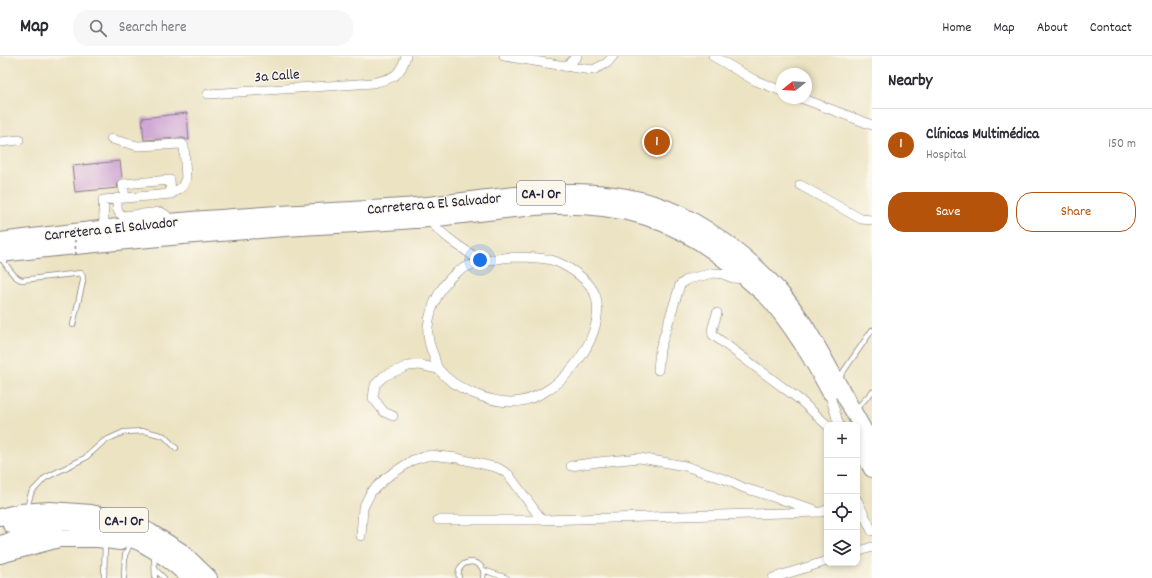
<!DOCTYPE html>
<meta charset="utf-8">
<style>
body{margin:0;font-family:Dekko,sans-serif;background:#f7f7f7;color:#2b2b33}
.controls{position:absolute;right:12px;bottom:12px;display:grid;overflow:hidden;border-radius:8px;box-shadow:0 2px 6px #0003}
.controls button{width:36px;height:36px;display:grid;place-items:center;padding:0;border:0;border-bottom:1px solid #e1e1e2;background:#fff;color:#2b2b33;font:20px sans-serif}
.compass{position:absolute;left:776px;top:12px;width:36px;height:36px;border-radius:50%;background:#fff;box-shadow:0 2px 6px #0003;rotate:252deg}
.you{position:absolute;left:480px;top:204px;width:14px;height:14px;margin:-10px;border:3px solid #fff;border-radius:50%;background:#1a73e8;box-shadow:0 0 0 6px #1a73e833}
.badge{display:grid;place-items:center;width:26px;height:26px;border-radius:50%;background:#b45309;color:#fff;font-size:13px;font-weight:700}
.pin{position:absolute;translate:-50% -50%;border:2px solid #fff;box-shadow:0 1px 4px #0006}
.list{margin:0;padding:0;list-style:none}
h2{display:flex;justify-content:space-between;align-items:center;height:52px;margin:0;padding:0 16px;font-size:17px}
h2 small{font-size:13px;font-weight:400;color:#7c7c81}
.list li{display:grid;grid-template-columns:26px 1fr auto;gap:12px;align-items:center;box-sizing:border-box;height:72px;padding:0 16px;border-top:1px solid #e1e1e2}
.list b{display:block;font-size:15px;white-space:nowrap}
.list p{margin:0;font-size:13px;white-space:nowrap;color:#7c7c81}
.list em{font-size:13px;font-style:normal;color:#7c7c81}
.actions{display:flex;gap:8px;padding:12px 16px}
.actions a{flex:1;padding:9px 0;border:1px solid #b45309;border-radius:16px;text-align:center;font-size:14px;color:#b45309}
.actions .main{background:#b45309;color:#fff}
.icon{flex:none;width:22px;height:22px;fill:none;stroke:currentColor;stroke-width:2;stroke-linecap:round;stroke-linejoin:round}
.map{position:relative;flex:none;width:872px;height:522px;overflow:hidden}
header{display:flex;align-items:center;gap:24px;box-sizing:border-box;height:56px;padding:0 20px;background:#fff;border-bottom:1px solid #e1e1e2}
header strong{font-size:19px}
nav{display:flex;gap:22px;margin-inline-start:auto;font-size:14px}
.search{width:280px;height:36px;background:#f7f7f7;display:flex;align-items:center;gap:10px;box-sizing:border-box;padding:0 14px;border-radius:16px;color:#7c7c81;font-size:15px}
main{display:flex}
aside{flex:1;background:#fff}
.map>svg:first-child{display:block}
.building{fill:#cda3d4}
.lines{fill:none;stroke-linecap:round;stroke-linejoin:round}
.lane-casing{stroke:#87827f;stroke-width:6}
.street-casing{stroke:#87827f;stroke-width:10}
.highway-casing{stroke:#87827f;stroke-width:18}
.lane{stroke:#fff;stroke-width:4.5}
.street{stroke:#fff;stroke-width:9}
.highway{stroke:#fff;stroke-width:16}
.path-bridge{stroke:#87827f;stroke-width:1.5;stroke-dasharray:3 3;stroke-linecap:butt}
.labels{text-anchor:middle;stroke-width:3;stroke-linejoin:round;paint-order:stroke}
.shield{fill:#fbf7ec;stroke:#636270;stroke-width:1}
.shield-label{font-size:14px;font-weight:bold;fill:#22223b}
.street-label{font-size:15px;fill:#22223b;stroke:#fbf7ec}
</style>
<header>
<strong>Map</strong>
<div class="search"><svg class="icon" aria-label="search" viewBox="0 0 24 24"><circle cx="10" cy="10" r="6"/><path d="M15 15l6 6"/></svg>Search here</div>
<nav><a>Home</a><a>Map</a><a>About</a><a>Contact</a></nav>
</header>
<main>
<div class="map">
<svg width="872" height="522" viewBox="0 0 872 522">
<rect width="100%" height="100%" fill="#fbf7ec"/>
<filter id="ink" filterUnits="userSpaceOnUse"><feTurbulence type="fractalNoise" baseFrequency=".025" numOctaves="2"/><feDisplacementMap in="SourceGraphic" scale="8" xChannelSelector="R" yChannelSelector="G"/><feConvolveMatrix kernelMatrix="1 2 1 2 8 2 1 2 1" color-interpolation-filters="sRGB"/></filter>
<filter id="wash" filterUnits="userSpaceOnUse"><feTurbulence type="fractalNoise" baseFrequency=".012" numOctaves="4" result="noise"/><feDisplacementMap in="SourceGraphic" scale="16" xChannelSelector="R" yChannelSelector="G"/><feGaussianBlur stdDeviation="0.9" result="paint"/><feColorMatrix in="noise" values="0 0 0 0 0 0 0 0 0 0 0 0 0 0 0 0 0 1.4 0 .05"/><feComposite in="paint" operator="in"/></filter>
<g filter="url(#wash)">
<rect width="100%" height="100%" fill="#ece3c3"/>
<g id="blocks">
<path class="building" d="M 187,57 L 189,84 L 182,82 L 144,84 L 142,62 Z
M 120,105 L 122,122 L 117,126 L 118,132 L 75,136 L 72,110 Z"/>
</g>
</g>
<g filter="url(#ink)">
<use href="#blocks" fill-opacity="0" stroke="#87827f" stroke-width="1"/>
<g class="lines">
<defs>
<path id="lane" d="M 1,202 C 7,209 13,222 22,224 L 81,217 L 83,221 L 83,225 L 73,269
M 839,322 L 872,274
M 855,354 L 872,336
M 27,452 L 31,437 L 45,422 L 85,402 L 104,385 L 124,376 L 145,375 L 164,380 L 176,392
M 154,498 L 155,522
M 155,513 L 164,522
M 483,514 L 507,522
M 104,522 L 105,486
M 124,522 L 125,499 L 130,488
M 459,522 C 454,501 488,501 483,522"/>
<path id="street" d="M 504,0 L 577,12 L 593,14 L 607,7 L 613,0
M 713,0 L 754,24 L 782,35
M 566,11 L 577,0
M 208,38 L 373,27 C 393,22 400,21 406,0
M 801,42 L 872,69
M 111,83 L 138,90 L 182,88 L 184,90 L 186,122 L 182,131 L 171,138 L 125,142
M 0,86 L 19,84
M 800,129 L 861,163 L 872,164
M 117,142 C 117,151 116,157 124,160 L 161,156 L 166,159 L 167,166
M 428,163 C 444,181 463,193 483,206
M 101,174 L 104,164 L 103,144 L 125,142 L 123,128 L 170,124 L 171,138
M 512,201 C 524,201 546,201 557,206 C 571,212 592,226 596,241 C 607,284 555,346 512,346 C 488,346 455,333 439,314 C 436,310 435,305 434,300 C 430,291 427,280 428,271 C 430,251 441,228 457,216 C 471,206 495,203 512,201 Z
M 717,257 L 712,274 L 713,279 L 800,344 L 827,369
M 658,314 L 660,293 L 680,229 L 688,223 L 714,217 L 723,218 L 733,222 L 745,223
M 828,333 L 839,369
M 393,360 L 384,356 L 373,342 L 375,329 L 384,320 L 408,310 L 420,309 L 438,313
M 571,410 L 598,406 L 640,402 L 685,410 L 727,424 L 744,432 L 813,453
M 857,444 L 872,475
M 438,464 L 542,464 L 821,456 L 827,454
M 361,480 L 363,452 L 371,436 L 387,421 L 413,404 L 430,399 L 457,402 L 498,412 L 508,418 L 542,464
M 857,496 L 872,491
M 773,522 L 827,505"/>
<path id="highway" d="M 0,185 C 56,178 112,171 168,166 C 246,159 324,156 402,151 C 497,145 603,114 691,164 C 726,184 760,211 786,243 C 804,265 817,290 831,315 C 844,339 858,364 872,389
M 0,198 C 82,189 164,181 246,175 C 307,170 368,168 428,163 C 501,156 575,138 646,161 C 686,174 720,197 750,226 C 757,232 764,238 770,244 C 794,272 813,304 830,336
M 857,385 L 872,413
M 0,461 L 20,456 L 50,454 L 91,457 L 128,465 L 150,476 L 182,496 L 209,522
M 11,469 C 24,465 38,466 51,466 C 105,466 151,485 190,522
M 0,488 L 51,475
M 0,499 L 59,483 L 98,483 L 120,486"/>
</defs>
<use href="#lane" class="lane-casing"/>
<use href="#street" class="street-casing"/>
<use href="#highway" class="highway-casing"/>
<use href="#lane" class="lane"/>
<use href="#street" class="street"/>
<use href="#highway" class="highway"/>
<path class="path-bridge" d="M 74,172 L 76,198"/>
</g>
</g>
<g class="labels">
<g class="shield">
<rect x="517" y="125" width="48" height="24" rx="3"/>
<rect x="100" y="452" width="48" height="24" rx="3"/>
</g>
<g class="shield-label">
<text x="541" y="142">CA-1 Or</text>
<text x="124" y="469">CA-1 Or</text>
</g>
<g class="street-label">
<text transform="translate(277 19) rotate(-4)" y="5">3a Calle</text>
<text transform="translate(434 147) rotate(-5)" y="5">Carretera a El Salvador</text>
<text transform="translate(111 172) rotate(-6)" y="5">Carretera a El Salvador</text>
</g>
</g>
</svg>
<div class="controls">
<button>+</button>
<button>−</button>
<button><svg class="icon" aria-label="locate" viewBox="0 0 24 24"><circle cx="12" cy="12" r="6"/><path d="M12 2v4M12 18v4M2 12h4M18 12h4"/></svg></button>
<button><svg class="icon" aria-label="layers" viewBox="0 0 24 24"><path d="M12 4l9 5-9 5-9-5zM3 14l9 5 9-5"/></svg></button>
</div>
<svg class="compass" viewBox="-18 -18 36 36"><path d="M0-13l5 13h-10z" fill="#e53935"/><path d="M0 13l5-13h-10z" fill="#7c7c81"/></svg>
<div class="you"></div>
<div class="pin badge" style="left:657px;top:86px">1</div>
</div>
<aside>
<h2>Nearby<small></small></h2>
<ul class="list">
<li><span class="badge">1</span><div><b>Clínicas Multimédica</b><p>Hospital</p></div><em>150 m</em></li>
</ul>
<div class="actions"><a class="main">Save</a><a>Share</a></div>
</aside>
</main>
